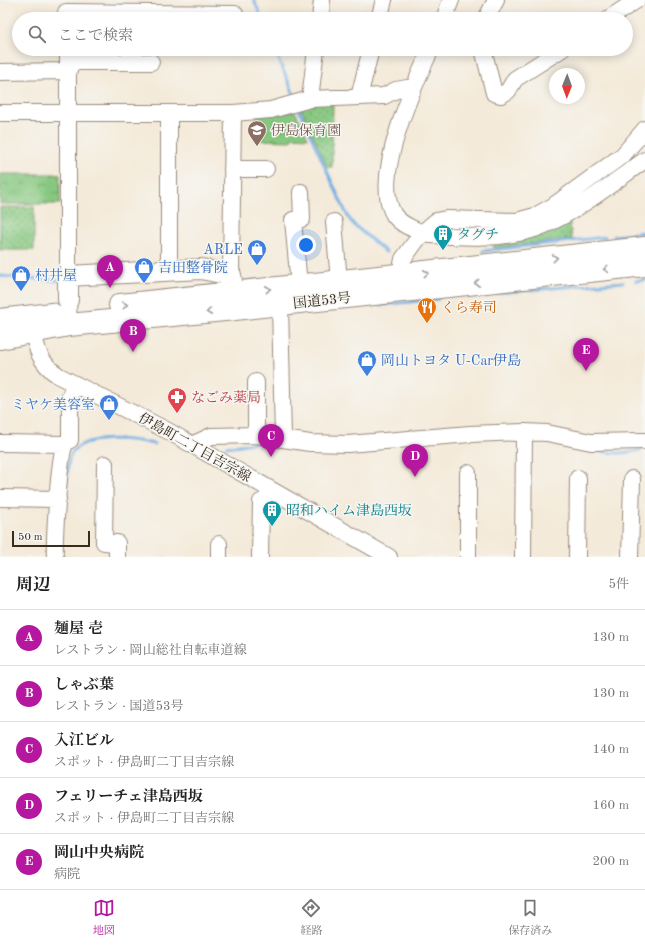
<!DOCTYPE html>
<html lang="ja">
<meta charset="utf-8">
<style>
body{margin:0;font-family:"Old Standard TT","Noto Serif JP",serif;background:#f6f6f6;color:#222}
.compass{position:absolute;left:549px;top:68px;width:36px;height:36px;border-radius:50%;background:#fff;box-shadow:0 2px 10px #0003;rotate:181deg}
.scale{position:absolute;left:12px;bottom:10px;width:78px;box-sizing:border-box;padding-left:4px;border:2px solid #3b2a1e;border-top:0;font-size:11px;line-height:14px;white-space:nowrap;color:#3b2a1e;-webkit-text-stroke:3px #f6f6f2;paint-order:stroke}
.you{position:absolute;left:306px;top:245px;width:14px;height:14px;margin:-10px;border:3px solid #fff;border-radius:50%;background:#1a73e8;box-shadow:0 0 0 6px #1a73e833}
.badge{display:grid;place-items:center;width:26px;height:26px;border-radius:50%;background:#b5179e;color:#fff;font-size:13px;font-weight:700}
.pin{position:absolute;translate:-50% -33px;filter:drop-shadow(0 1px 2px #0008)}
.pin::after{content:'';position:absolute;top:21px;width:14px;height:12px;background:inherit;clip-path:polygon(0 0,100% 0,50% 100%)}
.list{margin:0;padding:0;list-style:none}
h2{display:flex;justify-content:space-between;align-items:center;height:52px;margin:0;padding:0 16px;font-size:17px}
h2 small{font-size:13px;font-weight:400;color:#767676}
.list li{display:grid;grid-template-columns:26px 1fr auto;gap:12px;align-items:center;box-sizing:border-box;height:56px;padding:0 16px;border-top:1px solid #e0e0e0}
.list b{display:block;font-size:15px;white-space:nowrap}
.list p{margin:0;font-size:13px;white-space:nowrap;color:#767676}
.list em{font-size:13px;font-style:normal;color:#767676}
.icon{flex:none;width:22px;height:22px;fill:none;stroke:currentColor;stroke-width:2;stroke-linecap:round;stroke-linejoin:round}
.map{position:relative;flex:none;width:645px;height:557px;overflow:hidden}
.search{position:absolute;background:#fff;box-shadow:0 2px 10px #0003;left:12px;right:12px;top:12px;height:44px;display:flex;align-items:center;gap:10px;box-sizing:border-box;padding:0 14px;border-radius:22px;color:#767676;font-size:15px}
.sheet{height:332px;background:#fff}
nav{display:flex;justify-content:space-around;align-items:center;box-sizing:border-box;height:56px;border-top:1px solid #e0e0e0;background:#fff;font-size:11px;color:#767676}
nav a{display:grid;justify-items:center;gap:2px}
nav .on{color:#b5179e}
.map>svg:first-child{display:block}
.grass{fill:url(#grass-dots);stroke:#61794f}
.park{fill:url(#park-crowns);stroke:#61794f}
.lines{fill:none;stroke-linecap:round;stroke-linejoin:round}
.stream{stroke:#73afe4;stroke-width:3}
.minor-casing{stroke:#988a7c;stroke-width:18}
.major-casing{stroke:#988a7c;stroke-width:22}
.highway-casing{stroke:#988a7c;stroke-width:24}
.minor{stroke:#fff;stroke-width:16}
.major{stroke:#fff;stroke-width:20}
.highway{stroke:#fff;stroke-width:22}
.oneway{stroke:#a79f9a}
.labels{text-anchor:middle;stroke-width:3;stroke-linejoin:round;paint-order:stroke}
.education-label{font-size:14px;fill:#785e54;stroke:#f6f6f2;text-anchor:start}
.culture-label{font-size:14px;fill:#0d838f;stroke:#f6f6f2;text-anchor:start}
.shop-label{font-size:14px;fill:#366cbe;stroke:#f6f6f2;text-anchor:start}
.street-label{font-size:14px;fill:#3b2a1e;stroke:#f6f6f2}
.food-label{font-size:14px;fill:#c56008;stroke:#f6f6f2;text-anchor:start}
.health-label{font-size:14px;fill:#be3a42;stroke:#f6f6f2;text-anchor:start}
</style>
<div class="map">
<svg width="645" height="557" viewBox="0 0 645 557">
<defs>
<pattern id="grass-dots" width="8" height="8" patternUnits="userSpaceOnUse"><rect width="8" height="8" fill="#87c880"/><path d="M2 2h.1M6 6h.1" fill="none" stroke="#70a368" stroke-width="1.8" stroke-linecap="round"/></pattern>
<pattern id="park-crowns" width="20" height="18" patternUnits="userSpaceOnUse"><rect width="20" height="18" fill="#87c880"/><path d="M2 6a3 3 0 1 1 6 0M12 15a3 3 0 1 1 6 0" fill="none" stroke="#70a368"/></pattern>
</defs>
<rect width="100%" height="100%" fill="#f6f6f2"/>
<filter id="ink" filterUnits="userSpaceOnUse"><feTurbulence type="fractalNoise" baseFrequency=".025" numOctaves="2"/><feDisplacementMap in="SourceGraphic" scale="8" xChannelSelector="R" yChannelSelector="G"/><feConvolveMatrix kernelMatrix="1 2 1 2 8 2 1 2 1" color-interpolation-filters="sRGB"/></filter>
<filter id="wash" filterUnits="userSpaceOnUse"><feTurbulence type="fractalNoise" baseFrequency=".012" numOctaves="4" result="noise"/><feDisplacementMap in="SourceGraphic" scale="16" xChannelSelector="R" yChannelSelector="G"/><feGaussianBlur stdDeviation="0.9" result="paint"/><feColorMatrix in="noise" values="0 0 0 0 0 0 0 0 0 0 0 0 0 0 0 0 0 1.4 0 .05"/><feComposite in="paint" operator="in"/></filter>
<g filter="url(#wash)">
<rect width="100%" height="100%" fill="#f4ead9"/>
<path class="grass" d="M 333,100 L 332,167 L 327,167 L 299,104 Z
M 0,207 L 34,207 L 34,250 L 0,250 Z
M 569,218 L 572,239 L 494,248 L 493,246 L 522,238 Z"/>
<path class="park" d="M 295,111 L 308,138 L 292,137 L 291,141 L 257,140 L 257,116 Z
M 0,174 L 60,174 L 60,204 L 0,204 Z"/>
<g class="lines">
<path class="stream" d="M 254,0 L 262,19
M 274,49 L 296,99
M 299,110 L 348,217 L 354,225 L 386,252
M 614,236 L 645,232
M 483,251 L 605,237
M 0,276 L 62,281
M 636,281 L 645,280
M 472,295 L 623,282
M 381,305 L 438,299
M 226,447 L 254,443
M 591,449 C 609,454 628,455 645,448
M 66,488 C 67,478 67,462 71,454 C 83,433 134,439 154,444"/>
</g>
</g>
<g filter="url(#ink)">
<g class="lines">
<defs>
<path id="minor" d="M 66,12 L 235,14
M 320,19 L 322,0
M 379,19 L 384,0
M 444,19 L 451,0
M 486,19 L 496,0
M 608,19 L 637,0
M 68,49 L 68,276
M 431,49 C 414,85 371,178 394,215 C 401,225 412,228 422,233 L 436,221 L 446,219 L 517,221 L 535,216 L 553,206 L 623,155 L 645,129
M 483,49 L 494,93 L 501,95 L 508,91 L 515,79 L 562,49
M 68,62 L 151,62
M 0,72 L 69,71
M 359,97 L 371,49
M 310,99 L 316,49
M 0,113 L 233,113 L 271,110 L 310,99 L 384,96 L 396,90 L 413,87
M 232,169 L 266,169
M 334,222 L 339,282
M 169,270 L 169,114
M 231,275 L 233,113
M 299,285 L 293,220 L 302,219 L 301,192
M 404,285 L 402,264 L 403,259 L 422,233 L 430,235 C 459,236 490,239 519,233 C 562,225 609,185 645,160
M 68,300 L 69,325
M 280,304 L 283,439
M 32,322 C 36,347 37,361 59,376 L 168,431 L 389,557
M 256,435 L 256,382
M 0,443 L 65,444
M 192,445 L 211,436 L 256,435 L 310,443 L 348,444 L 470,434 L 524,432 L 547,433 L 591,442 L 645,441
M 105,464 L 104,542 L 117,543 L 117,557
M 0,498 L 58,499
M 219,544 L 219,557
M 55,557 C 54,541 59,455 65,444 C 66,442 68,441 70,440 L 70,396 L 74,385
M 260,557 L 261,502 L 266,500 L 270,489
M 468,557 L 468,473
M 523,557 L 524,432
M 577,557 L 578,478
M 630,557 L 632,479"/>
<path id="major" d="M 68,300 L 68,276 L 201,269 L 231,275 L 232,282"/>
<path id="highway" d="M 120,305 L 645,248
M 0,320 L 52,314
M 0,338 L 69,325 L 235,309 L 645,265"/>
</defs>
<use href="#minor" class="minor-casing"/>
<use href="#major" class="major-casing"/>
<use href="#highway" class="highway-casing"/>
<use href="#minor" class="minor"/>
<use href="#major" class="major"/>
<use href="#highway" class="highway"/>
</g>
<defs><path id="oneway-chevron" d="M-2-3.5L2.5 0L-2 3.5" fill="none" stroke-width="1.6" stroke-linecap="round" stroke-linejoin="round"/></defs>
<g class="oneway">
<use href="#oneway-chevron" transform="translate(555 258) rotate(-6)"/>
<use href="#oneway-chevron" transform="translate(606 269) rotate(174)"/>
<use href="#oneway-chevron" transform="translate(426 273) rotate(-6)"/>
<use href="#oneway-chevron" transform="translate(477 283) rotate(174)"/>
<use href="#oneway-chevron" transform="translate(268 289) rotate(-6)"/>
<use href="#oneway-chevron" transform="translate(125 305) rotate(-6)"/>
<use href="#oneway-chevron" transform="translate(209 312) rotate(174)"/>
</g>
</g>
<defs>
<symbol id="school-pin" viewBox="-11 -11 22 30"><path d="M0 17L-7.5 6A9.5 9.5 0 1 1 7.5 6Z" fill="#8d6e63" stroke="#f6f6f2"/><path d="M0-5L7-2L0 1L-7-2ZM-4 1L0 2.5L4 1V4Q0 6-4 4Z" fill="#fff"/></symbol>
<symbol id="building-pin" viewBox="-11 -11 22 30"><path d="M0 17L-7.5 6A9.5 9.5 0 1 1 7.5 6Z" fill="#0f9aa8" stroke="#f6f6f2"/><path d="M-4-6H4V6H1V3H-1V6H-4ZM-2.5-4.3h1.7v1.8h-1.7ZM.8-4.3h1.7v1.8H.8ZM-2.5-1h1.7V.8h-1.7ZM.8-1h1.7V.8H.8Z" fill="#fff"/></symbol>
<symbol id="shop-pin" viewBox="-11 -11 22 30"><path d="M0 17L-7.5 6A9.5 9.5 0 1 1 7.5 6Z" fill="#3f7fe0" stroke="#f6f6f2"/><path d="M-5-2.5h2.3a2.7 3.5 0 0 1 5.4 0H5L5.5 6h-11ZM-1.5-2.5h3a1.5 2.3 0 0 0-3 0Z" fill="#fff"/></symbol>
<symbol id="restaurant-pin" viewBox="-11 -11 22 30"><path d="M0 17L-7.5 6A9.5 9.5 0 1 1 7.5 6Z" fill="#e8710a" stroke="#f6f6f2"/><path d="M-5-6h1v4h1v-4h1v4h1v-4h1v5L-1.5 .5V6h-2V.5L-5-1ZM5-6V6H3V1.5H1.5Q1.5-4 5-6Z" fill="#fff"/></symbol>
<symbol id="pharmacy-pin" viewBox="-11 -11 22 30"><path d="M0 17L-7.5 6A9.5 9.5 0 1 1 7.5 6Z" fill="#e0444e" stroke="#f6f6f2"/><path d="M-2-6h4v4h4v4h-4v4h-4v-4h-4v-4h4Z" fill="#fff"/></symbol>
</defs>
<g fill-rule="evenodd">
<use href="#school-pin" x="246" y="119" width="22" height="30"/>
<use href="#building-pin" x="432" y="223" width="22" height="30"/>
<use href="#shop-pin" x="246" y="238" width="22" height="30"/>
<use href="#shop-pin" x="133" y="256" width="22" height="30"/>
<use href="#shop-pin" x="10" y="264" width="22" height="30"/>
<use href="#restaurant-pin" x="416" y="296" width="22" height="30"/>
<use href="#shop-pin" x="356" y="349" width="22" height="30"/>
<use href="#pharmacy-pin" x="166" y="386" width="22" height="30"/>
<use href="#shop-pin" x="98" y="393" width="22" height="30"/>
<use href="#building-pin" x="261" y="499" width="22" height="30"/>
</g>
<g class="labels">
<g class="education-label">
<text x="271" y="135">伊島保育園</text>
</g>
<g class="culture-label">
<text x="457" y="239">タグチ</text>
<text x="286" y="515">昭和ハイム津島西坂</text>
</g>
<g class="shop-label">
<text x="243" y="254" text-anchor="end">ARLE</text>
<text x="158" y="272">吉田整骨院</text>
<text x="35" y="280">村井屋</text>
<text x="381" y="365">岡山トヨタ U-Car伊島</text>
<text x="95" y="409" text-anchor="end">ミヤケ美容室</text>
</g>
<g class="street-label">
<text transform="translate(322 300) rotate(-6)" y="5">国道53号</text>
<text transform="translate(195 447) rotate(29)" y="5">伊島町二丁目吉宗線</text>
</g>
<g class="food-label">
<text x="441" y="312">くら寿司</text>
</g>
<g class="health-label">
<text x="191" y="402">なごみ薬局</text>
</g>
</g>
</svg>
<svg class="compass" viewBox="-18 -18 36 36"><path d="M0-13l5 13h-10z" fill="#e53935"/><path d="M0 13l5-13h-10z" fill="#767676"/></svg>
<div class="scale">50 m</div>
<div class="you"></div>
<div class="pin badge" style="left:110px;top:288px">A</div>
<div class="pin badge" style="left:133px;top:352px">B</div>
<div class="pin badge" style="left:271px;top:457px">C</div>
<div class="pin badge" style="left:415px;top:477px">D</div>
<div class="pin badge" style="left:586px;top:371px">E</div>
<div class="search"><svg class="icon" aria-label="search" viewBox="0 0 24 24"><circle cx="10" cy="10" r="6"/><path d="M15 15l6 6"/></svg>ここで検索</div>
</div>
<section class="sheet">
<h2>周辺<small>5件</small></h2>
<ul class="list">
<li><span class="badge">A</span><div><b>麺屋 壱</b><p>レストラン · 岡山総社自転車道線</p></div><em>130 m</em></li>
<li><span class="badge">B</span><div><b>しゃぶ葉</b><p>レストラン · 国道53号</p></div><em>130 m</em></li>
<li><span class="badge">C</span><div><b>入江ビル</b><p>スポット · 伊島町二丁目吉宗線</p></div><em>140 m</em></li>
<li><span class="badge">D</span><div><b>フェリーチェ津島西坂</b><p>スポット · 伊島町二丁目吉宗線</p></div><em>160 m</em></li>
<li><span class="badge">E</span><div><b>岡山中央病院</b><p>病院</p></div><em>200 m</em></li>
</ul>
</section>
<nav>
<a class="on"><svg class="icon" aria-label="map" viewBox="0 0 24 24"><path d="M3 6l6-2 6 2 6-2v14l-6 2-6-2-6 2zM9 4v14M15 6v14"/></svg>地図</a>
<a><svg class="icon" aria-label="directions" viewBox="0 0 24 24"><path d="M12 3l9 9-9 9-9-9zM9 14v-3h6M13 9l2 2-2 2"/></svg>経路</a>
<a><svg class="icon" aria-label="saved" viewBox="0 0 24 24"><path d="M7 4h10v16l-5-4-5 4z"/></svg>保存済み</a>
</nav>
